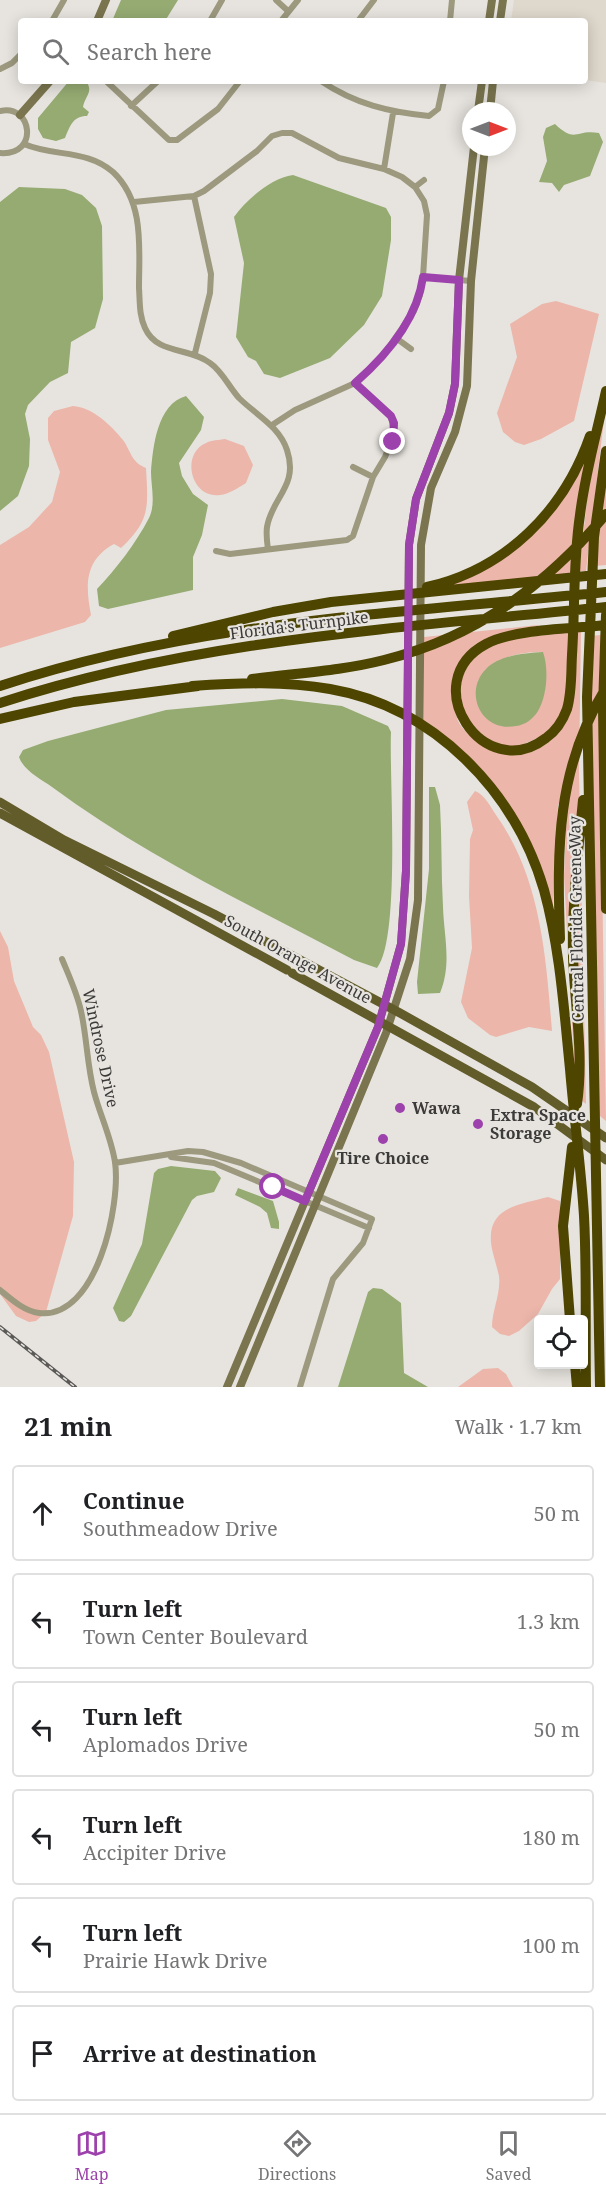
<!DOCTYPE html>
<meta charset="utf-8">
<style>
body{margin:0;font-family:"Noto Serif",serif;background:#f6f6f6;color:#202124}
.controls{position:absolute;right:18px;bottom:18px;display:grid;overflow:hidden;border-radius:6px;box-shadow:0 3px 15px #0003}
.controls button{width:54px;height:54px;display:grid;place-items:center;padding:0;border:0;border-bottom:2px solid #e0e0e0;background:#fff;color:#202124;font:30px sans-serif}
.compass{position:absolute;left:462px;top:102px;width:54px;height:54px;border-radius:50%;background:#fff;box-shadow:0 3px 15px #0003;rotate:90deg}
.stop{position:absolute;width:18px;height:18px;margin:-14px;border:4px solid #9d41ac;border-radius:50%;background:#fff}
.stop.end{background:#9d41ac;border-color:#fff;box-shadow:0 2px 6px #0008}
.list{margin:0;padding:0;list-style:none}
h2{display:flex;justify-content:space-between;align-items:center;height:78px;margin:0;padding:0 24px;font-size:26px}
h2 small{font-size:20px;font-weight:400;color:#757577}
.list li{display:grid;grid-template-columns:39px 1fr auto;gap:18px;align-items:center;box-sizing:border-box;height:96px;margin:0 12px 12px;padding:0 12px;border:2px solid #e0e0e0;border-radius:6px}
.list b{display:block;font-size:22px;white-space:nowrap}
.list p{margin:0;font-size:20px;white-space:nowrap;color:#757577}
.list em{font-size:20px;font-style:normal;color:#757577}
.icon{flex:none;width:33px;height:33px;fill:none;stroke:currentColor;stroke-width:2;stroke-linecap:round;stroke-linejoin:round}
.map{position:relative;flex:none;width:606px;height:1387px;overflow:hidden}
.search{position:absolute;background:#fff;box-shadow:0 3px 15px #0003;left:18px;right:18px;top:18px;height:66px;display:flex;align-items:center;gap:15px;box-sizing:border-box;padding:0 21px;border-radius:6px;color:#757577;font-size:22px}
.sheet{height:726px;background:#fff}
nav{display:flex;justify-content:space-around;align-items:center;box-sizing:border-box;height:84px;border-top:2px solid #e0e0e0;background:#fff;font-size:16px;color:#757577}
nav a{display:grid;justify-items:center;gap:3px}
nav .on{color:#9d41ac}
.map>svg:first-child{display:block}
.built{fill:#dfd8cc}
.green{fill:#ecb6aa;fill-rule:evenodd}
.water{fill:#95ab72}
.lines{fill:none;stroke-linecap:round;stroke-linejoin:round}
.street{stroke:#9c997f;stroke-width:6}
.secondary{stroke:#7a754e;stroke-width:8}
.primary{stroke:#625b2a;stroke-width:9}
.highway{stroke:#4d4500;stroke-width:10}
.rail-casing{stroke:#5c5a58;stroke-width:4}
.rail{stroke:#e7e4df;stroke-width:1.5;stroke-dasharray:4.5;stroke-linecap:butt}
.route{stroke:#9d41ac;stroke-width:8}
.poi-dot{fill:#9d41ac;stroke:#e7e4df;stroke-width:2}
.labels{text-anchor:middle;stroke-width:4.5;stroke-linejoin:round;paint-order:stroke}
.street-label{font-size:16px;fill:#3c3b39;stroke:#e7e4df}
.poi-label{font-size:16px;font-weight:bold;fill:#3c3b39;stroke:#e7e4df;text-anchor:start}
</style>
<div class="map">
<svg width="606" height="1387" viewBox="0 0 606 1387">
<rect width="100%" height="100%" fill="#e7e4df"/>
<path class="built" d="M 514,0 L 606,0 L 606,83 L 585,80 L 585,21 L 511,21 Z"/>
<path class="green" d="M 556,301 L 599,314 L 574,421 L 541,439 L 524,445 L 515,442 L 503,432 L 497,413 L 517,357 L 510,324 L 542,304 Z
M 606,403 L 586,571 L 579,571 L 588,492 Z
M 73,406 C 92,407 111,425 123,440 C 131,451 131,462 146,468 C 148,506 151,520 121,548 L 114,544 C 85,560 85,584 91,615 L 85,622 L 0,648 L 0,545 L 29,527 L 52,502 L 60,472 L 48,440 L 48,418 L 54,411 Z
M 225,439 L 244,446 L 253,465 L 246,483 C 238,488 229,494 220,495 C 191,499 180,454 206,443 C 211,440 219,440 225,439 Z
M 587,456 L 573,574 L 440,588 L 519,547 Z
M 606,481 L 606,565 L 595,566 Z
M 538,625 L 538,629 L 474,648 C 453,703 436,726 503,753 L 561,728 L 577,631 L 581,630 L 579,772 L 586,1104 L 576,1096 L 564,876 L 567,806 L 558,804 L 553,907 L 496,787 L 461,749 L 424,721 L 424,637 Z
M 570,631 C 569,656 572,686 563,709 C 552,736 516,758 488,741 C 458,722 449,672 481,651 C 507,635 540,635 570,631 ZM 543,652 L 478,681 C 493,658 516,652 543,652 Z
M 601,635 L 599,686 L 606,1121 L 595,1112 L 590,636 Z
M 475,791 C 485,795 490,806 496,815 C 541,878 546,957 552,1031 L 529,1027 L 496,1037 L 490,1035 L 468,1018 L 461,1002 L 472,948 L 469,896 L 470,839 L 473,830 L 467,802 Z
M 0,931 L 8,947 L 14,981 L 33,1027 L 41,1035 L 49,1052 L 74,1162 L 73,1216 L 46,1312 L 36,1321 L 29,1322 L 16,1316 L 0,1294 Z
M 548,1197 L 560,1201 L 560,1279 L 552,1289 L 538,1314 L 519,1331 L 509,1336 L 500,1334 L 492,1327 C 492,1310 501,1294 499,1276 C 497,1267 494,1258 492,1249 C 484,1208 517,1205 548,1197 Z
M 498,1368 L 506,1374 L 513,1387 L 458,1387 L 483,1369 Z"/>
<path class="water" d="M 121,0 L 178,0 L 165,21 L 112,21 Z
M 69,81 L 86,81 C 94,92 85,96 83,107 L 89,112 L 87,116 C 73,116 70,126 65,138 L 56,141 L 43,138 L 38,129 L 38,118 Z
M 555,124 C 576,144 575,129 599,133 L 603,142 L 590,176 L 564,185 L 559,192 L 552,183 L 539,182 L 547,161 L 543,137 L 546,128 Z
M 293,175 L 386,208 L 391,217 L 391,240 L 382,296 L 364,325 L 330,358 L 280,378 L 264,374 L 256,361 L 248,357 L 236,337 L 244,263 L 234,217 C 246,200 271,178 293,175 Z
M 19,187 L 65,189 L 82,195 L 96,208 L 102,226 L 103,299 L 95,328 L 71,342 L 68,373 L 50,382 L 28,405 L 25,414 L 30,439 L 29,466 L 18,496 L 0,511 L 0,202 Z
M 186,396 L 204,417 L 201,430 L 179,463 L 182,476 L 193,494 L 208,505 L 202,535 L 193,557 L 193,590 L 108,609 L 99,606 L 97,589 C 116,569 136,543 149,518 C 156,504 151,486 151,472 C 153,447 157,404 186,396 Z
M 543,652 C 549,669 547,696 538,711 C 533,719 525,725 516,726 C 481,733 463,692 486,669 C 500,655 525,653 543,652 Z
M 282,699 L 342,706 L 388,726 L 391,732 C 389,776 401,938 377,968 L 354,960 C 252,906 145,856 52,787 C 41,779 24,771 19,757 L 23,750 L 48,741 L 166,710 Z
M 429,787 L 435,787 L 440,805 C 442,839 441,873 443,907 C 444,937 452,964 440,993 L 418,994 L 417,982 L 429,869 Z
M 171,1166 L 215,1171 L 221,1178 L 214,1192 L 197,1196 L 192,1200 L 131,1316 L 124,1322 L 119,1321 L 113,1308 L 142,1244 L 154,1173 L 158,1169 Z
M 238,1188 L 273,1201 L 279,1222 L 279,1229 L 271,1228 L 267,1213 L 260,1207 L 235,1195 Z
M 373,1288 L 382,1289 L 401,1303 L 404,1373 L 428,1387 L 338,1387 L 368,1292 Z"/>
<g class="lines">
<path class="street" d="M 276,0 L 288,11
M 52,21 L 64,0
M 210,21 L 222,0
M 281,21 L 298,0
M 358,21 L 374,0
M 450,21 L 452,0
M 0,69 L 12,63 L 21,54
M 106,81 L 169,140 L 177,140 L 218,109 L 240,81
M 321,81 C 355,104 389,112 429,116 L 438,109 L 444,81
M 131,106 L 158,81
M 0,111 C 32,103 40,156 0,153
M 24,144 C 54,157 87,149 113,172 C 145,202 139,249 139,288 C 140,302 139,315 145,328 C 157,355 190,347 210,363 C 222,371 229,387 239,398 C 256,415 279,426 287,450 C 299,486 272,497 267,527 C 266,534 267,542 268,549
M 384,169 L 393,113
M 415,187 L 424,180
M 194,196 L 211,274 L 210,293 L 195,353
M 134,202 L 194,196 L 204,191 L 257,151 L 272,136 L 282,133 L 292,133 L 339,158 L 384,169 L 402,177 L 415,187 L 424,201 L 427,215 L 423,277 L 420,295 L 414,311 L 385,353 L 355,383 L 295,410 L 272,425
M 423,277 L 471,281
M 396,338 L 411,349
M 353,467 L 373,477
M 216,551 L 230,554 L 347,540 L 353,536 L 373,477 L 385,457 L 394,435 L 391,416 L 355,383
M 171,1157 L 214,1163 L 369,1228
M 115,1163 L 188,1151 L 203,1152 L 241,1163 L 372,1219 L 363,1243 L 333,1279 L 300,1387
M 0,1290 C 11,1299 24,1311 39,1313 C 97,1320 121,1204 115,1162 C 111,1137 100,1115 94,1092 C 87,1065 87,1038 81,1011 C 77,993 69,976 62,959"/>
<path class="secondary" d="M 97,21 L 106,0
M 489,21 L 492,0
M 500,21 L 503,0
M 478,111 L 482,81
M 490,111 L 493,81
M 20,115 L 50,81
M 227,1387 L 378,1027 L 401,944 L 406,871 L 409,545 L 416,499 L 449,413 L 455,384 L 459,280 L 474,147
M 240,1387 L 386,1033 L 410,959 L 418,900 L 421,545 L 431,488 L 455,432 L 467,386 L 471,281 L 485,147"/>
<path class="primary" d="M 0,802 L 64,840 L 214,914 L 400,1013 L 532,1087 L 606,1138
M 0,813 L 287,970
M 292,973 L 534,1107 L 606,1160"/>
<path class="highway" d="M 606,391 C 597,432 585,473 580,515 C 573,561 575,609 572,655 C 571,673 572,692 567,709 C 563,720 556,731 546,738 C 484,786 415,682 486,644 C 513,629 573,629 606,625
M 427,587 C 506,569 564,511 590,436
M 606,615 L 603,708 L 606,909
M 173,636 L 273,612 L 331,602 L 606,574
M 252,679 C 296,673 341,671 384,660 C 475,638 547,585 606,514
M 0,686 C 195,621 403,613 606,592
M 192,686 C 237,683 285,681 330,689 C 434,707 515,791 544,890 C 560,948 564,1010 570,1069 C 574,1118 581,1167 584,1216 C 587,1272 585,1330 586,1387
M 0,703 C 196,639 403,628 606,607
M 0,719 L 74,702 L 198,686
M 560,939 C 557,849 556,768 606,688
M 577,1104 C 584,1056 575,1006 573,957 C 572,904 578,853 583,800
M 570,1320 L 563,1226 L 572,1147
M 575,1364 L 577,1387
M 600,1387 L 587,697 L 594,537 L 606,451"/>
<defs>
<path id="rail" d="M 0,1327 L 75,1387"/>
</defs>
<use href="#rail" class="rail-casing"/>
<use href="#rail" class="rail"/>
</g>
<g class="lines">
<path class="route" d="M 273,1187 L 305,1201 L 378,1027 L 401,944 L 406,871 L 409,545 L 416,499 L 449,413 L 455,384 L 459,280 L 423,277 C 417,320 387,355 355,383 L 391,416 L 394,423 L 393,442"/>
</g>
<g class="poi-dot">
<circle cx="400" cy="1108" r="6"/>
<circle cx="478" cy="1124" r="6"/>
<circle cx="383" cy="1139" r="6"/>
</g>
<g class="labels">
<g class="street-label">
<text transform="translate(299 625) rotate(-7)" y="6">Florida's Turnpike</text>
<text transform="translate(576 919) rotate(-91)" y="6">Central Florida GreeneWay</text>
<text transform="translate(298 959) rotate(29)" y="6">South Orange Avenue</text>
<text transform="translate(101 1048) rotate(78)" y="6">Windrose Drive</text>
</g>
<g class="poi-label">
<text x="412" y="1114">Wawa</text>
<text x="490" y="1121">Extra Space<tspan x="490" dy="18">Storage</tspan></text>
<text x="383" y="1164" text-anchor="middle">Tire Choice</text>
</g>
</g>
</svg>
<div class="controls">
<button><svg class="icon" aria-label="locate" viewBox="0 0 24 24"><circle cx="12" cy="12" r="6"/><path d="M12 2v4M12 18v4M2 12h4M18 12h4"/></svg></button>
</div>
<svg class="compass" viewBox="-18 -18 36 36"><path d="M0-13l5 13h-10z" fill="#e53935"/><path d="M0 13l5-13h-10z" fill="#757577"/></svg>
<div class="stop" style="left:273px;top:1187px"></div>
<div class="stop end" style="left:393px;top:442px"></div>
<div class="search"><svg class="icon" aria-label="search" viewBox="0 0 24 24"><circle cx="10" cy="10" r="6"/><path d="M15 15l6 6"/></svg>Search here</div>
</div>
<section class="sheet">
<h2>21 min<small>Walk · 1.7 km</small></h2>
<ul class="list">
<li><svg class="icon" aria-label="ahead" viewBox="0 0 24 24"><path d="M12 20V5M6 11l6-6 6 6"/></svg><div><b>Continue</b><p>Southmeadow Drive</p></div><em>50 m</em></li>
<li><svg class="icon" aria-label="left" viewBox="0 0 24 24"><path d="M17 20v-9H6M10 6l-5 5 5 5"/></svg><div><b>Turn left</b><p>Town Center Boulevard</p></div><em>1.3 km</em></li>
<li><svg class="icon" aria-label="left" viewBox="0 0 24 24"><path d="M17 20v-9H6M10 6l-5 5 5 5"/></svg><div><b>Turn left</b><p>Aplomados Drive</p></div><em>50 m</em></li>
<li><svg class="icon" aria-label="left" viewBox="0 0 24 24"><path d="M17 20v-9H6M10 6l-5 5 5 5"/></svg><div><b>Turn left</b><p>Accipiter Drive</p></div><em>180 m</em></li>
<li><svg class="icon" aria-label="left" viewBox="0 0 24 24"><path d="M17 20v-9H6M10 6l-5 5 5 5"/></svg><div><b>Turn left</b><p>Prairie Hawk Drive</p></div><em>100 m</em></li>
<li><svg class="icon" aria-label="arrive" viewBox="0 0 24 24"><path d="M6 21V4h12l-3 4 3 4H6"/></svg><div><b>Arrive at destination</b></div></li>
</ul>
</section>
<nav>
<a class="on"><svg class="icon" aria-label="map" viewBox="0 0 24 24"><path d="M3 6l6-2 6 2 6-2v14l-6 2-6-2-6 2zM9 4v14M15 6v14"/></svg>Map</a>
<a><svg class="icon" aria-label="directions" viewBox="0 0 24 24"><path d="M12 3l9 9-9 9-9-9zM9 14v-3h6M13 9l2 2-2 2"/></svg>Directions</a>
<a><svg class="icon" aria-label="saved" viewBox="0 0 24 24"><path d="M7 4h10v16l-5-4-5 4z"/></svg>Saved</a>
</nav>
